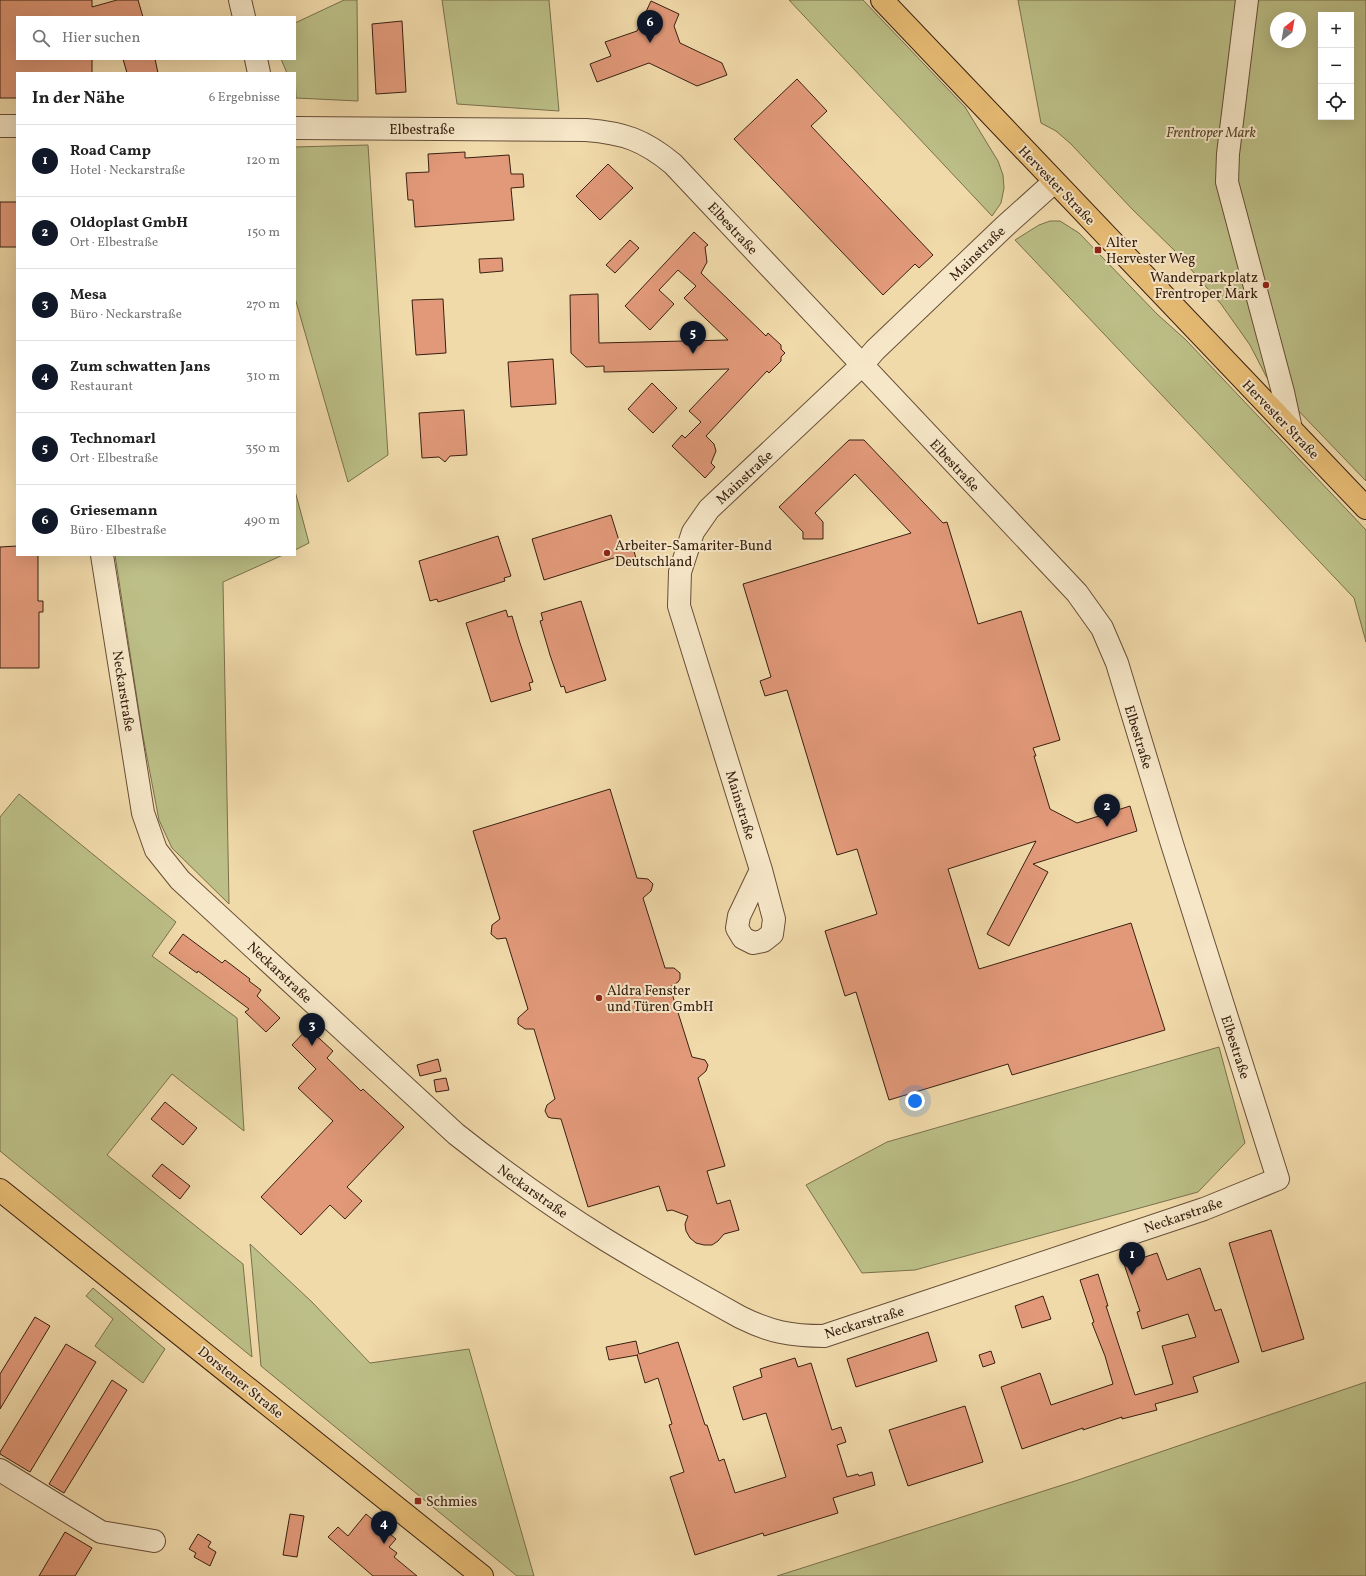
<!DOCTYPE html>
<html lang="de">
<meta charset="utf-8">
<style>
body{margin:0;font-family:Vollkorn,serif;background:#f6f6f6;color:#222}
.controls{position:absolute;right:12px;top:12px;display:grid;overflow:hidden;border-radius:0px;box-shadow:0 4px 16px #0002}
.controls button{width:36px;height:36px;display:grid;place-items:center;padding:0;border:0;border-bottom:1px solid #e0e0e0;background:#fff;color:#222;font:20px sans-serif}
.compass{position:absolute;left:1270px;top:12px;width:36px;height:36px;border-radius:50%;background:#fff;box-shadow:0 4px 16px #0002;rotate:31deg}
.you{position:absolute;left:915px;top:1101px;width:14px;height:14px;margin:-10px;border:3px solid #fff;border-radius:50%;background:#1a73e8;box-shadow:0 0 0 6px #1a73e833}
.badge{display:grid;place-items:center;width:26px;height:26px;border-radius:50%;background:#111827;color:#fff;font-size:13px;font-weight:700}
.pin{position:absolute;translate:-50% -33px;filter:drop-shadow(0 1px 2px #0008)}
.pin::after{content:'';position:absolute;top:21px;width:14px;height:12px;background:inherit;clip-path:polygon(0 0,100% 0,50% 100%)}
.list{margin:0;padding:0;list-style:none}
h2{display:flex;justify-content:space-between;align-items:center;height:52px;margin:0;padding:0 16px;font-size:17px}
h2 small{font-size:13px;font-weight:400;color:#767676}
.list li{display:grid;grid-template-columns:26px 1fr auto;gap:12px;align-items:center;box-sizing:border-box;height:72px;padding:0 16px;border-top:1px solid #e0e0e0}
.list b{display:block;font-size:15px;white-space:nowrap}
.list p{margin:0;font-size:13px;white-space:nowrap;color:#767676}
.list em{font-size:13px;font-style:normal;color:#767676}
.icon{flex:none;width:22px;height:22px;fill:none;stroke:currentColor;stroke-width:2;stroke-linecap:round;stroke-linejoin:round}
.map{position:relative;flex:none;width:1366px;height:1576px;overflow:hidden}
.search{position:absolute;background:#fff;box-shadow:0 4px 16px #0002;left:16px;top:16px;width:280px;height:44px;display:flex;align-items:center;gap:10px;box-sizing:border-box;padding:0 14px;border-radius:0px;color:#767676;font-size:15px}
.panel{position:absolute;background:#fff;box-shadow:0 4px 16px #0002;left:16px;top:72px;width:280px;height:484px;border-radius:0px}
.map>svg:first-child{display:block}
.green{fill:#bcbf87;stroke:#7a704c;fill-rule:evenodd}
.building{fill:#e19979;stroke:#392011}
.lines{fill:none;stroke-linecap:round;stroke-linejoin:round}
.minor-casing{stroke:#674e37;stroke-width:24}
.major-casing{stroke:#392011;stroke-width:24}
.minor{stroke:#f6e7c8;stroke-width:22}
.major{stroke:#e8bd75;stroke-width:22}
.poi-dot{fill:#8f2418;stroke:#f6e7c8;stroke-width:1.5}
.labels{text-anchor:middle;stroke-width:4;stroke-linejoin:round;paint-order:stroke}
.street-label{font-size:14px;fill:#392011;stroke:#f6e7c8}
.park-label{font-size:14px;font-style:italic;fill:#5a482e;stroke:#f6e7c8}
.poi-label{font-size:14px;fill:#392011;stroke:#f6e7c8;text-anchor:start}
</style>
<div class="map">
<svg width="1366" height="1576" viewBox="0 0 1366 1576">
<rect width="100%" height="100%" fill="#f1daaa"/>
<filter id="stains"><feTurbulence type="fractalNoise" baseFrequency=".005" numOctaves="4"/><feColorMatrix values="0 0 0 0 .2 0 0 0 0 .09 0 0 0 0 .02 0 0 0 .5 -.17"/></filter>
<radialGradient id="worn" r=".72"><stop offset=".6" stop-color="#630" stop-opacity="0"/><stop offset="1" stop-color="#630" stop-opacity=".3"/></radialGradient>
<path class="green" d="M 344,0 L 357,0 L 358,101 L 296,98 L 295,73 L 287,73 L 281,59 L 295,59 L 295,23 Z
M 442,0 L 549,0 L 559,111 L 457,104 Z
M 789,0 L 863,0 L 965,107 L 998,161 L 1003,175 L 1004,188 L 1001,203 L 992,216 Z
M 1018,0 L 1366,0 L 1366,481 L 1267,378 L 1250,345 L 1221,304 L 1176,252 L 1132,209 L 1071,144 L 1056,131 L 1041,123 ZM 1321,15 L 1351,15 L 1351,117 L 1321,117 ZM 1276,18 L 1300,18 L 1300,42 L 1276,42 Z
M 368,145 L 388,455 L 348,482 L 295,298 L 295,147 Z
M 1050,221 L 1060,221 L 1079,233 L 1157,314 L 1186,340 L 1366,530 L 1366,642 L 1354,598 L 1015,240 L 1039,225 Z
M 295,491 L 309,543 L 295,550 Z
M 115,555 L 283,555 L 223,582 L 229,904 L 172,848 L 159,820 L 142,731 Z
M 19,794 L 176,922 L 152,956 L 237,1018 L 244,1131 L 172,1074 L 107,1155 L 243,1264 L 252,1357 L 0,1151 L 0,817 Z
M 1219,1047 L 1245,1143 L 1198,1192 L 915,1270 L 862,1273 L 806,1185 L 887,1142 Z
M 250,1244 L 312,1302 L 370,1363 L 469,1349 L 534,1576 L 517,1576 L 261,1366 Z
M 93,1288 L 165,1349 L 143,1383 L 95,1346 L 113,1319 L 86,1296 Z
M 1366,1382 L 1366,1576 L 777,1576 L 1075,1481 Z"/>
<path class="building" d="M 0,0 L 92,0 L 92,7 L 117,0 L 138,0 L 143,17 L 17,17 L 17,59 L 92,59 L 92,73 L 17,73 L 17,98 L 0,98 Z
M 651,1 L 679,14 L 674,26 L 680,43 L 722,63 L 727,75 L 697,86 L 649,63 L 597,82 L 590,64 L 611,56 L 605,42 L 637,31 Z
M 402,21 L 406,92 L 376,94 L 372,24 Z
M 123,59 L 155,59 L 158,73 L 127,73 Z
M 797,79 L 827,111 L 811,126 L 933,255 L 919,268 L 915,264 L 883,295 L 734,139 Z
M 465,152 L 465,158 L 509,155 L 511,174 L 523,174 L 524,187 L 511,188 L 514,220 L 415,227 L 413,200 L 408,200 L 406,173 L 429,172 L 428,154 Z
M 608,164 L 633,188 L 600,220 L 576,196 Z
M 0,202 L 17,202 L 17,247 L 0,247 Z
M 694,232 L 708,245 L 705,247 L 707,262 L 701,273 L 766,336 L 768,333 L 781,345 L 781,349 L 785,353 L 781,357 L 781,361 L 769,373 L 767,371 L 706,436 L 714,444 L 716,451 L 711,463 L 715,467 L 705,478 L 672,446 L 682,435 L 685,438 L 701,422 L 689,411 L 729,369 L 604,372 L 604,366 L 586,367 L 571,353 L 570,295 L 598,294 L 599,343 L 728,340 L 684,298 L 696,286 L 678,270 L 659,290 L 674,304 L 650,330 L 625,306 Z
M 630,240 L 639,248 L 615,273 L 606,265 Z
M 502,258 L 503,271 L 480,273 L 479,259 Z
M 443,299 L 446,353 L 416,355 L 412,300 Z
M 553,359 L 556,404 L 511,407 L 508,362 Z
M 652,383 L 677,408 L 653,433 L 628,409 Z
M 464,410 L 467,455 L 450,456 L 445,462 L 439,457 L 422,458 L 419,413 Z
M 849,440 L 864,440 L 943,523 L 947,522 L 978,624 L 1021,611 L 1060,740 L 1033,748 L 1036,756 L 1034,756 L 1050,809 L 1077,823 L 1130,806 L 1137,831 L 1033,864 L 1048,872 L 1009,946 L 987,934 L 1036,841 L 948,869 L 979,969 L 1131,923 L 1165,1030 L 1012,1075 L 1008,1064 L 889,1100 L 856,992 L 845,996 L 825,931 L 877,914 L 857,849 L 837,855 L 787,690 L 765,696 L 760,681 L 771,677 L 743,584 L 911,533 L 855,474 L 815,513 L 823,522 L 823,539 L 803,539 L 803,532 L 779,507 Z
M 611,515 L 621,547 L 632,544 L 637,562 L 624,566 L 620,556 L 544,580 L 532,539 Z
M 498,536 L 511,576 L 504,578 L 505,581 L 438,602 L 437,599 L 430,601 L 419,561 Z
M 17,546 L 17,555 L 38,555 L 38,601 L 43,601 L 43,612 L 39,612 L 39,668 L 0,668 L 0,547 Z
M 581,601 L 606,680 L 566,693 L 564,686 L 561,687 L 550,655 L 540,621 L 543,620 L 541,613 Z
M 506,610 L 508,617 L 512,616 L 519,640 L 533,682 L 529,683 L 531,690 L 491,702 L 466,623 Z
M 610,789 L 637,878 L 648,879 L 653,884 L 651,891 L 643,898 L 665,968 L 674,968 L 680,973 L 680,979 L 678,982 L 670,987 L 692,1057 L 705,1060 L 708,1065 L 706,1071 L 698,1078 L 725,1166 L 707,1171 L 717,1204 L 730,1200 L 739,1230 L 724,1234 L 718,1241 L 712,1245 L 704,1245 L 696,1243 L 690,1238 L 686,1231 L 685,1224 L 688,1216 L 672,1210 L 667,1211 L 659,1186 L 588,1207 L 561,1119 L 551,1118 L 548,1117 L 545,1111 L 547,1105 L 555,1099 L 534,1029 L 525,1029 L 518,1024 L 518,1018 L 528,1009 L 506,938 L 497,939 L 491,934 L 492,925 L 500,919 L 473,831 Z
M 183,934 L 222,963 L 225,960 L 250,979 L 249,981 L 261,990 L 257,996 L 280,1018 L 266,1032 L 245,1012 L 249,1009 L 198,971 L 197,973 L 169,953 Z
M 308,1028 L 333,1051 L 327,1058 L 361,1091 L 363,1089 L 404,1127 L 347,1187 L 362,1201 L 345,1219 L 330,1205 L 301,1235 L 261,1197 L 333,1121 L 298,1088 L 316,1069 L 292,1045 Z
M 438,1059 L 441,1071 L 420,1076 L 417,1065 Z
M 446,1078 L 449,1090 L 436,1092 L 434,1080 Z
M 165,1102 L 197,1128 L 183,1145 L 151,1119 Z
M 162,1164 L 190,1186 L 180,1199 L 152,1176 Z
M 1271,1230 L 1304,1339 L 1262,1352 L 1229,1243 Z
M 1157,1253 L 1167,1280 L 1200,1268 L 1215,1311 L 1221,1309 L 1239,1362 L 1193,1377 L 1198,1392 L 1155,1404 L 1157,1410 L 1122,1419 L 1122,1417 L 1083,1430 L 1083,1428 L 1022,1449 L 1001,1387 L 1040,1373 L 1051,1405 L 1113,1384 L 1105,1356 L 1092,1323 L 1094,1322 L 1080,1280 L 1098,1274 L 1108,1306 L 1106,1306 L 1135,1395 L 1173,1384 L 1162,1346 L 1196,1337 L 1188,1314 L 1142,1329 L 1137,1312 L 1140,1311 L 1124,1264 Z
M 1043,1296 L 1051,1319 L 1022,1328 L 1015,1306 Z
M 35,1317 L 50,1326 L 0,1409 L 0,1374 Z
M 928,1332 L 937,1361 L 856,1387 L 847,1359 Z
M 636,1341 L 639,1354 L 678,1342 L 705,1425 L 707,1425 L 719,1461 L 724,1459 L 735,1493 L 786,1477 L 766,1413 L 743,1420 L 733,1387 L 762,1377 L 760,1369 L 795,1358 L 798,1367 L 811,1363 L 832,1430 L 841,1427 L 846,1442 L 837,1445 L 847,1477 L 858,1474 L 859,1476 L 872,1472 L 875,1485 L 833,1498 L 838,1513 L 764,1536 L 763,1533 L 695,1555 L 670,1477 L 684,1472 L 669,1425 L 672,1424 L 658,1378 L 645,1383 L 637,1355 L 638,1355 L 609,1360 L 606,1347 Z
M 66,1344 L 96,1362 L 30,1472 L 0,1454 L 0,1452 Z
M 991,1351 L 995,1363 L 983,1367 L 979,1355 Z
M 112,1380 L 127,1390 L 64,1493 L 49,1484 Z
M 965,1406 L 983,1462 L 908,1486 L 889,1430 Z
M 290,1514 L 304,1516 L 297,1557 L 283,1555 Z
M 366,1514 L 396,1539 L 389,1547 L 397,1553 L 394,1557 L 417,1576 L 373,1576 L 328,1537 L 338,1527 L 348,1536 Z
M 65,1532 L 92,1548 L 75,1576 L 39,1576 Z
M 198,1534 L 211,1542 L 208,1547 L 216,1552 L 210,1566 L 194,1557 L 196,1553 L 189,1549 Z"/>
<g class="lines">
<defs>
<path id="minor" d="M 240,0 L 244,17
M 1247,0 L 1228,154 L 1227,182 L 1283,392 L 1291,429
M 256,59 L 259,73
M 0,126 L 17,126
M 102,555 L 143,813 L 156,850 L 180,880 L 456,1134 C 504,1172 554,1208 606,1240 C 650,1267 695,1292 740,1317 C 770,1332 791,1336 824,1336 L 1204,1209 L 1278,1179 L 1172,844 L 1117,663 L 1102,628 L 1077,593 L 673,164 C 644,140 624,133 586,130 L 295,128
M 761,870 L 739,916 L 737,928 L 743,938 L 753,943 L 763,941 L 772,934 L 774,919 L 761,870 L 679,606 L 680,572 L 693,532 L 709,509 L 862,365 L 875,350 L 1004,227 L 1054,182
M 0,1470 L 101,1532 L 154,1541"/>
<path id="major" d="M 882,0 L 1366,508
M 0,1190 L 482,1576"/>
</defs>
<use href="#minor" class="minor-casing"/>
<use href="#major" class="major-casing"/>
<use href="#minor" class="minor"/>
<use href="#major" class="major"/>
</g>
<g class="poi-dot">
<rect x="1094" y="246" width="8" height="8" rx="2"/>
<circle cx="1266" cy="285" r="4"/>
<circle cx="607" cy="553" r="4"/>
<circle cx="599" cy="998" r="4"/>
<rect x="414" y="1497" width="8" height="8" rx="2"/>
</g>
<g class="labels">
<g class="street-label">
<text x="422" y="134">Elbestraße</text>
<text transform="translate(1057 185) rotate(46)" y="5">Hervester Straße</text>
<text transform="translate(733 228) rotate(47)" y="5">Elbestraße</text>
<text transform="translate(977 253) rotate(-44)" y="5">Mainstraße</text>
<text transform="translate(1281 419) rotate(46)" y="5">Hervester Straße</text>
<text transform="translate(955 465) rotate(47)" y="5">Elbestraße</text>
<text transform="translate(744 477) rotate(-43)" y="5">Mainstraße</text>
<text transform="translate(124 691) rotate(81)" y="5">Neckarstraße</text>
<text transform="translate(1139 737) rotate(73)" y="5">Elbestraße</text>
<text transform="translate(741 805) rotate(73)" y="5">Mainstraße</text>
<text transform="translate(280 972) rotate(43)" y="5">Neckarstraße</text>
<text transform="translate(1236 1047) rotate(72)" y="5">Elbestraße</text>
<text transform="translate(533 1191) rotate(35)" y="5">Neckarstraße</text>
<text transform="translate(1183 1215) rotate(-19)" y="5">Neckarstraße</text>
<text transform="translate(864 1322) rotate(-17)" y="5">Neckarstraße</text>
<text transform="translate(241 1382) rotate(39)" y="5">Dorstener Straße</text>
</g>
<g class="park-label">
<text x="1211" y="137">Frentroper Mark</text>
</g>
<g class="poi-label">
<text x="1106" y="247">Alter<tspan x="1106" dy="16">Hervester Weg</tspan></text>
<text x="1258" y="282" text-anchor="end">Wanderparkplatz<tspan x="1258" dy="16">Frentroper Mark</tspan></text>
<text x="615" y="550">Arbeiter-Samariter-Bund<tspan x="615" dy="16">Deutschland</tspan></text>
<text x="607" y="995">Aldra Fenster<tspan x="607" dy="16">und Türen GmbH</tspan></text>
<text x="426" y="1506">Schmies</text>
</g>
</g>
<rect width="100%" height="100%" filter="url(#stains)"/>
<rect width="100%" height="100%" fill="url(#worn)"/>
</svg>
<div class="controls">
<button>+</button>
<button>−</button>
<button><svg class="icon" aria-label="locate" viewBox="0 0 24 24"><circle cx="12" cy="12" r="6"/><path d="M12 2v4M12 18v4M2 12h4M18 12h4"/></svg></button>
</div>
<svg class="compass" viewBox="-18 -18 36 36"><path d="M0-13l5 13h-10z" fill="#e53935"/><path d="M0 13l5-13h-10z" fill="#767676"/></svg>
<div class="you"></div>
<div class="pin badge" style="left:1132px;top:1275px">1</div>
<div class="pin badge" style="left:1107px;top:827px">2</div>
<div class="pin badge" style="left:312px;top:1046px">3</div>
<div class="pin badge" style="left:384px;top:1544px">4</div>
<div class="pin badge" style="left:693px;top:354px">5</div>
<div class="pin badge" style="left:650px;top:43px">6</div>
<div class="search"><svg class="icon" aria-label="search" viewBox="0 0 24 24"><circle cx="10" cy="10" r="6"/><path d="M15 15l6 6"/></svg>Hier suchen</div>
<section class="panel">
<h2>In der Nähe<small>6 Ergebnisse</small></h2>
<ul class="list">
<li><span class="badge">1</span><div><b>Road Camp</b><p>Hotel · Neckarstraße</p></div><em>120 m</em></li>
<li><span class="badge">2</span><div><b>Oldoplast GmbH</b><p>Ort · Elbestraße</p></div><em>150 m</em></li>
<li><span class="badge">3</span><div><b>Mesa</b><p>Büro · Neckarstraße</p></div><em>270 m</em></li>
<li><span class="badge">4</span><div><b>Zum schwatten Jans</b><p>Restaurant</p></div><em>310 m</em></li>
<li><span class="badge">5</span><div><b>Technomarl</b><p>Ort · Elbestraße</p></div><em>350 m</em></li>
<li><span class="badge">6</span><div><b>Griesemann</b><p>Büro · Elbestraße</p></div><em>490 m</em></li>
</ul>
</section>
</div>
